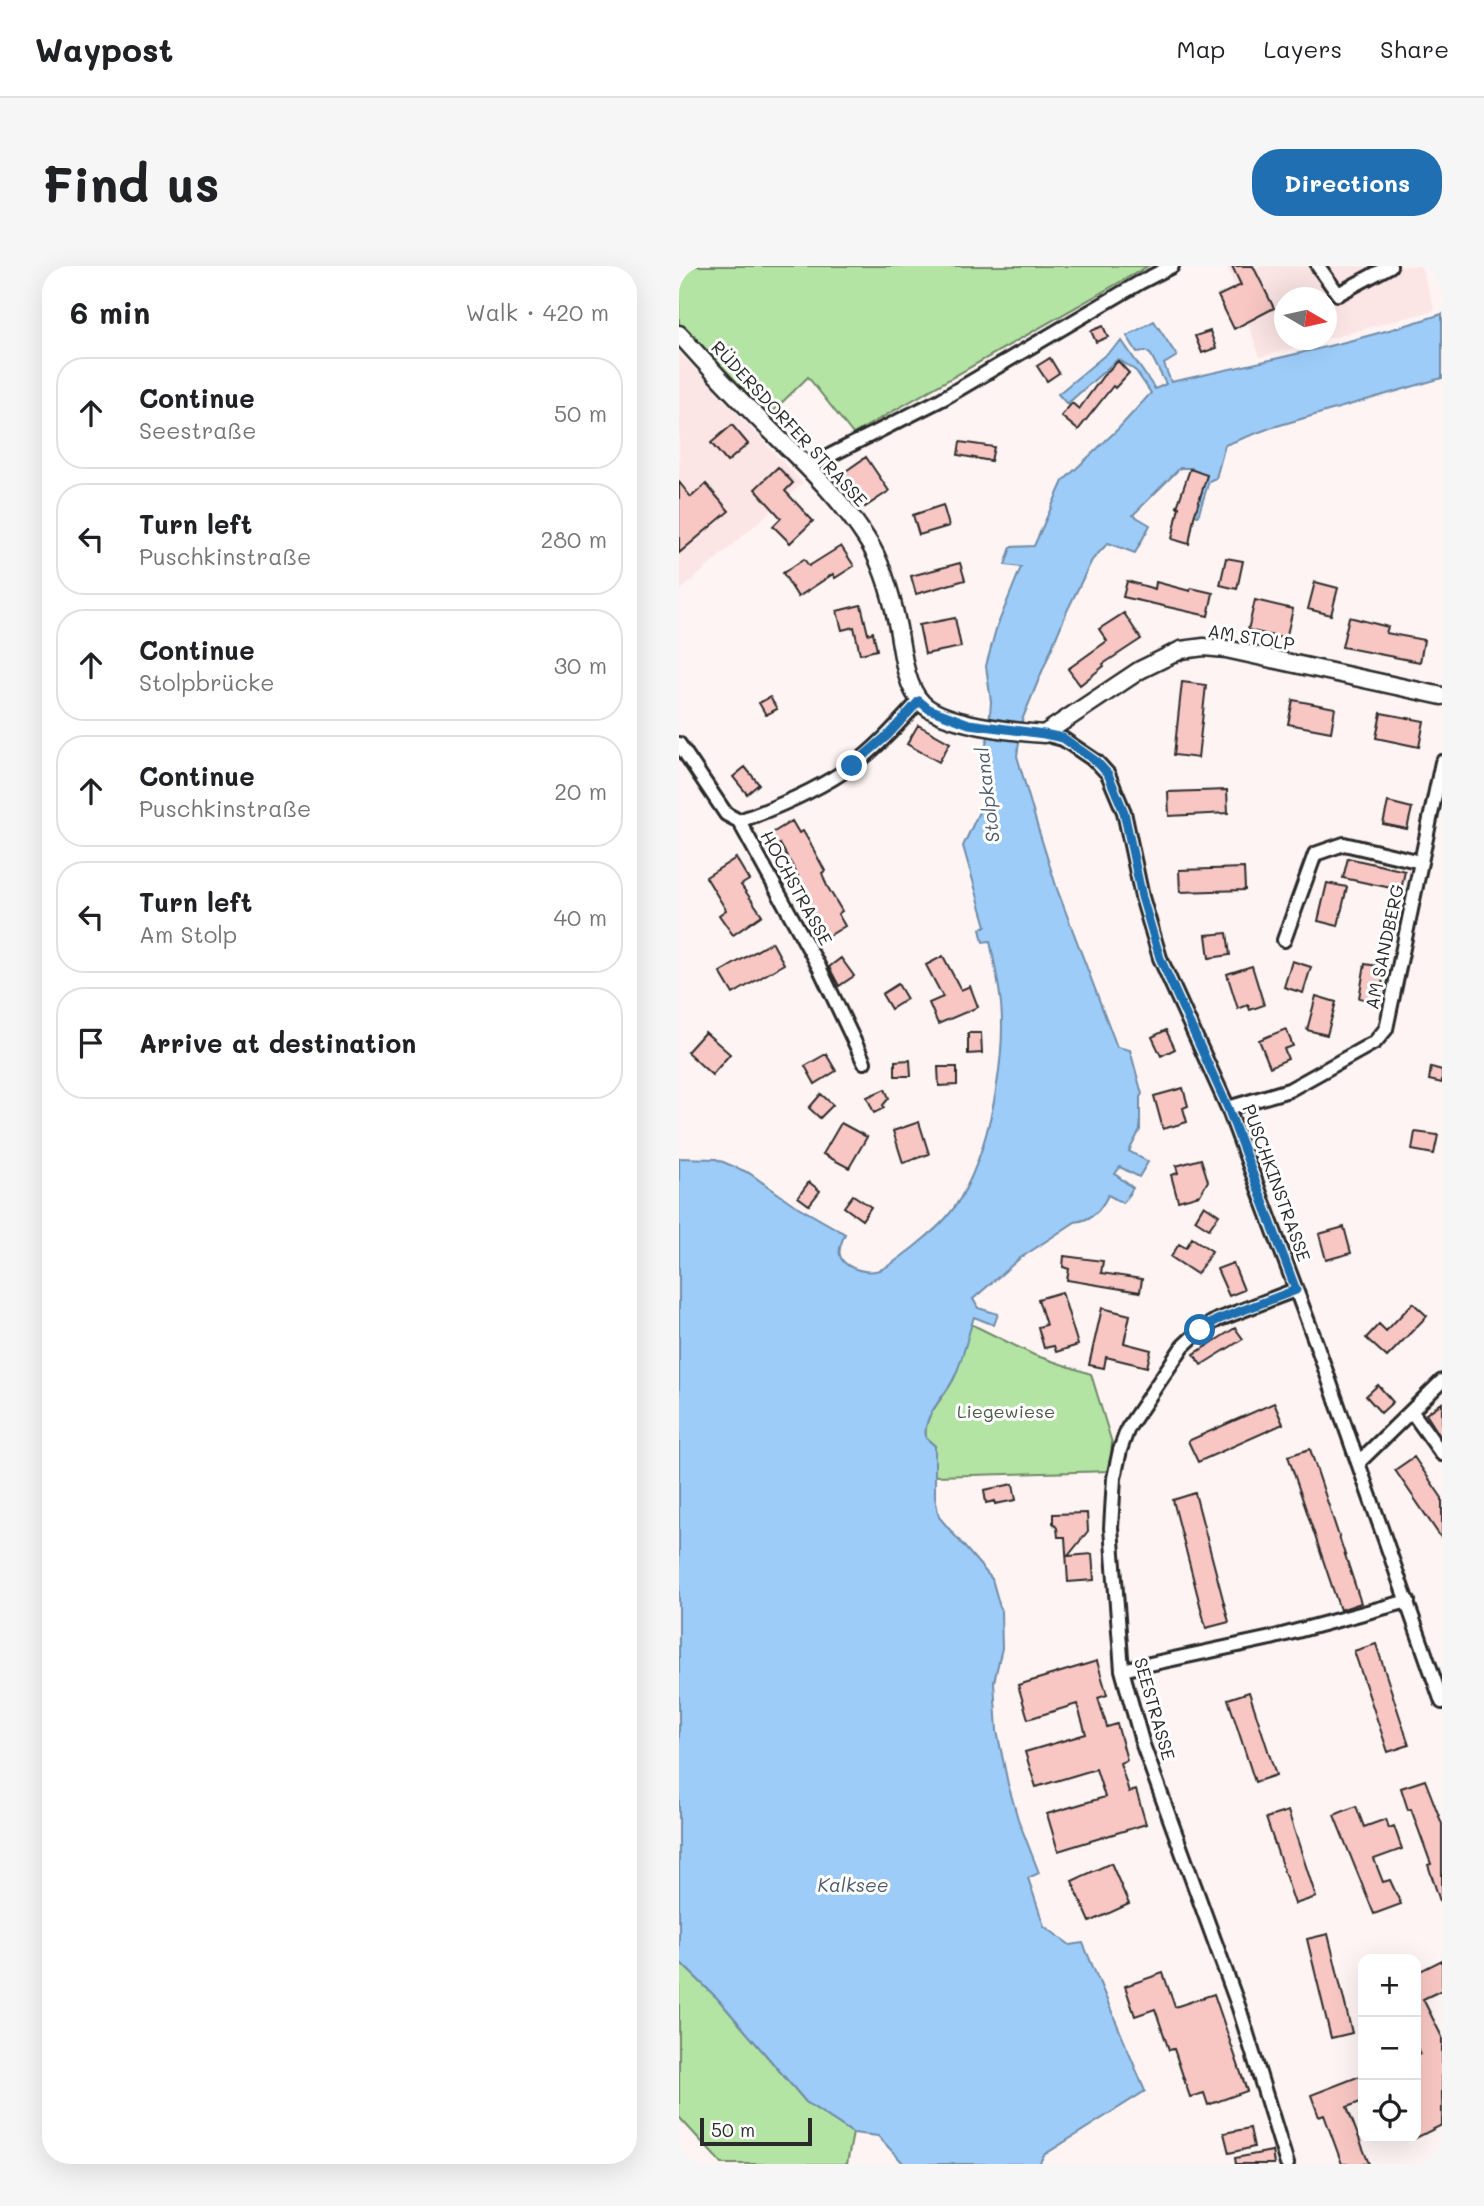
<!DOCTYPE html>
<meta charset="utf-8">
<style>
body{margin:0;font-family:Mali,sans-serif;background:#f6f6f6;color:#202124}
.controls{position:absolute;right:21px;bottom:21px;display:grid;overflow:hidden;border-radius:14px;box-shadow:0 7px 28px #0002}
.controls button{width:63px;height:63px;display:grid;place-items:center;padding:0;border:0;border-bottom:2px solid #e0e0e0;background:#fff;color:#202124;font:35px sans-serif}
.compass{position:absolute;left:595px;top:21px;width:63px;height:63px;border-radius:50%;background:#fff;box-shadow:0 7px 28px #0002;rotate:99deg}
.scale{position:absolute;left:21px;bottom:18px;width:112px;box-sizing:border-box;padding-left:7px;border:4px solid #2b2b2b;border-top:0;font-size:19px;line-height:24px;white-space:nowrap;color:#2b2b2b;-webkit-text-stroke:5px #fff;paint-order:stroke}
.stop{position:absolute;width:21px;height:21px;margin:-16px;border:5px solid #1f6fb2;border-radius:50%;background:#fff}
.stop.end{background:#1f6fb2;border-color:#fff;box-shadow:0 2px 7px #0008}
.list{margin:0;padding:0;list-style:none}
h2{display:flex;justify-content:space-between;align-items:center;height:91px;margin:0;padding:0 28px;font-size:30px}
h2 small{font-size:23px;font-weight:400;color:#757577}
.list li{display:grid;grid-template-columns:46px 1fr auto;gap:21px;align-items:center;box-sizing:border-box;height:112px;margin:0 14px 14px;padding:0 14px;border:2px solid #e0e0e0;border-radius:28px}
.list b{display:block;font-size:26px;white-space:nowrap}
.list p{margin:0;font-size:23px;white-space:nowrap;color:#757577}
.list em{font-size:23px;font-style:normal;color:#757577}
.icon{flex:none;width:38px;height:38px;fill:none;stroke:currentColor;stroke-width:2;stroke-linecap:round;stroke-linejoin:round}
.map{position:relative;flex:none;width:763px;height:1898px;overflow:hidden;border-radius:28px}
header{display:flex;align-items:center;gap:42px;box-sizing:border-box;height:98px;padding:0 35px;background:#fff;border-bottom:2px solid #e0e0e0}
header strong{font-size:33px}
nav{display:flex;gap:38px;margin-inline-start:auto;font-size:24px}
.intro{display:flex;align-items:center;justify-content:space-between;box-sizing:border-box;height:168px;padding:0 42px}
h1{margin:0;font-size:49px}
.button{padding:18px 32px;border-radius:28px;background:#1f6fb2;color:#fff;font-size:24px;font-weight:700}
main{display:flex;gap:42px;padding:0 42px}
aside{flex:1;background:#fff;border-radius:28px;box-shadow:0 7px 28px #0002}
.map>svg:first-child{display:block}
.built{fill:#fce6e5}
.green{fill:#b3e4a4;stroke:#6f8868;stroke-width:2}
.water{fill:#9dccf9;stroke:#6f8ca7;stroke-width:2}
.building{fill:#f8c7c4;stroke:#2b2b2b;stroke-width:2}
.lines{fill:none;stroke-linecap:round;stroke-linejoin:round}
.street-casing{stroke:#2b2b2b;stroke-width:18}
.secondary-casing{stroke:#2b2b2b;stroke-width:21}
.street{stroke:#fff;stroke-width:12}
.secondary{stroke:#fff;stroke-width:16}
.route{stroke:#1f6fb2;stroke-width:9}
.labels{text-anchor:middle;stroke-width:6;stroke-linejoin:round;paint-order:stroke}
.street-label{font-size:18px;fill:#2b2b2b;stroke:#fff}
.park-label{font-size:18px;fill:#4d5949;stroke:#fff}
.water-label{font-size:19px;font-style:italic;fill:#4d5b69;stroke:#fff}
</style>
<header>
<strong>Waypost</strong>
<nav><a>Map</a><a>Layers</a><a>Share</a></nav>
</header>
<div class="intro"><h1>Find us</h1><a class="button">Directions</a></div>
<main>
<aside>
<h2>6 min<small>Walk · 420 m</small></h2>
<ul class="list">
<li><svg class="icon" aria-label="ahead" viewBox="0 0 24 24"><path d="M12 20V5M6 11l6-6 6 6"/></svg><div><b>Continue</b><p>Seestraße</p></div><em>50 m</em></li>
<li><svg class="icon" aria-label="left" viewBox="0 0 24 24"><path d="M17 20v-9H6M10 6l-5 5 5 5"/></svg><div><b>Turn left</b><p>Puschkinstraße</p></div><em>280 m</em></li>
<li><svg class="icon" aria-label="ahead" viewBox="0 0 24 24"><path d="M12 20V5M6 11l6-6 6 6"/></svg><div><b>Continue</b><p>Stolpbrücke</p></div><em>30 m</em></li>
<li><svg class="icon" aria-label="ahead" viewBox="0 0 24 24"><path d="M12 20V5M6 11l6-6 6 6"/></svg><div><b>Continue</b><p>Puschkinstraße</p></div><em>20 m</em></li>
<li><svg class="icon" aria-label="left" viewBox="0 0 24 24"><path d="M17 20v-9H6M10 6l-5 5 5 5"/></svg><div><b>Turn left</b><p>Am Stolp</p></div><em>40 m</em></li>
<li><svg class="icon" aria-label="arrive" viewBox="0 0 24 24"><path d="M6 21V4h12l-3 4 3 4H6"/></svg><div><b>Arrive at destination</b></div></li>
</ul>
</aside>
<div class="map">
<svg width="763" height="1898" viewBox="0 0 763 1898">
<rect width="100%" height="100%" fill="#fef4f3"/>
<filter id="ink" filterUnits="userSpaceOnUse"><feTurbulence type="fractalNoise" baseFrequency=".0143" numOctaves="2"/><feDisplacementMap in="SourceGraphic" scale="14" xChannelSelector="R" yChannelSelector="G"/><feConvolveMatrix kernelMatrix="1 2 1 2 8 2 1 2 1" color-interpolation-filters="sRGB"/></filter>
<g filter="url(#ink)">
<path class="built" d="M 548,0 L 742,0 L 756,44 L 648,73 L 648,32 L 606,32 L 606,74 L 647,74 L 581,91 Z
M 0,86 L 124,217 L 0,326 Z"/>
<path class="green" d="M 0,0 L 469,0 L 174,168 L 129,111 L 83,156 L 0,68 Z
M 292,1058 L 355,1089 L 412,1108 L 433,1177 L 431,1205 L 256,1210 L 256,1180 L 247,1172 C 243,1149 266,1132 275,1112 C 282,1096 286,1076 292,1058 Z
M 0,1695 L 39,1733 L 127,1836 L 174,1867 L 168,1898 L 43,1898 L 0,1851 Z"/>
<path class="water" d="M 763,48 L 763,112 L 591,162 L 546,179 L 537,212 L 530,215 L 519,250 L 501,245 L 513,202 L 501,202 L 454,249 L 471,259 L 456,287 L 429,277 L 413,294 L 388,345 L 343,454 L 338,490 L 358,559 L 378,623 L 438,781 L 451,784 L 463,828 L 461,831 L 461,864 L 450,885 L 469,896 L 460,911 L 441,901 L 436,908 L 454,922 L 444,937 L 429,929 C 422,944 413,954 396,956 L 340,993 L 294,1033 L 299,1042 L 319,1048 L 315,1059 L 295,1051 C 288,1071 284,1095 274,1114 C 264,1133 243,1150 247,1172 L 256,1180 L 256,1231 L 260,1251 L 313,1313 L 322,1345 L 323,1382 L 315,1416 L 318,1465 L 329,1518 L 339,1553 L 360,1607 L 349,1612 L 365,1660 L 391,1679 L 404,1677 L 466,1825 L 365,1889 L 360,1898 L 225,1898 L 199,1870 L 174,1867 L 127,1836 L 39,1733 L 0,1695 L 0,892 L 37,893 L 70,907 L 114,938 L 166,968 C 159,983 156,994 174,1002 C 200,1012 211,999 231,984 C 243,974 257,964 267,952 C 307,907 328,797 322,738 C 320,717 315,696 311,675 L 304,676 L 301,663 L 307,660 L 284,580 L 306,533 L 301,500 L 309,471 L 312,436 L 307,400 L 317,363 L 342,301 L 326,299 L 332,281 L 355,280 L 384,215 L 439,163 L 472,127 L 457,105 L 439,93 L 388,138 L 379,128 L 443,75 L 476,123 L 487,118 L 472,89 L 467,85 L 458,86 L 448,70 L 475,55 L 498,90 L 485,98 L 492,116 C 583,96 674,77 763,48 Z"/>
<path class="building" d="M 553,0 L 574,0 L 595,42 L 555,63 L 539,30 L 562,19 Z
M 424,60 L 429,71 L 417,76 L 412,65 Z
M 531,65 L 537,82 L 523,87 L 516,70 Z
M 371,92 L 380,107 L 368,115 L 358,100 Z
M 439,95 L 450,107 L 436,122 L 434,120 L 399,164 L 382,150 L 393,137 L 400,143 L 424,110 Z
M 53,159 L 69,178 L 48,196 L 32,177 Z
M 281,176 L 315,181 L 312,195 L 279,189 Z
M 187,191 L 210,225 L 186,241 L 164,207 Z
M 99,201 L 114,217 L 106,225 L 134,255 L 111,277 L 94,260 L 102,252 L 76,223 Z
M 511,203 L 528,209 L 515,251 L 510,278 L 493,273 L 500,241 L 498,241 Z
M 0,216 L 12,231 L 27,218 L 50,245 L 0,287 Z
M 264,239 L 270,260 L 240,269 L 234,249 Z
M 162,280 L 175,300 L 156,312 L 154,308 L 119,331 L 104,307 L 125,293 L 130,300 Z
M 547,292 L 564,295 L 558,323 L 541,319 Z
M 281,297 L 286,314 L 237,328 L 232,310 Z
M 448,315 L 476,323 L 477,316 L 511,325 L 512,322 L 534,327 L 529,350 L 444,331 Z
M 636,316 L 659,322 L 652,349 L 629,343 Z
M 576,334 L 614,343 L 607,373 L 569,364 Z
M 182,339 L 189,368 L 194,366 L 198,384 L 181,388 L 175,361 L 163,364 L 158,345 Z
M 445,347 L 462,373 L 424,398 L 425,400 L 401,419 L 389,403 L 428,375 L 420,363 Z
M 670,351 L 709,361 L 707,367 L 745,374 L 741,396 L 663,381 Z
M 276,352 L 282,381 L 246,388 L 240,359 Z
M 503,416 L 527,419 L 519,492 L 495,489 Z
M 91,431 L 98,443 L 87,449 L 80,437 Z
M 614,434 L 656,442 L 652,466 L 609,458 Z
M 702,447 L 745,455 L 740,481 L 697,472 Z
M 239,459 L 271,477 L 260,496 L 228,478 Z
M 66,501 L 80,518 L 68,528 L 54,511 Z
M 548,524 L 549,547 L 490,550 L 489,526 Z
M 709,536 L 733,542 L 728,563 L 704,558 Z
M 113,555 L 120,567 L 124,565 L 131,577 L 146,605 L 143,607 L 148,620 L 163,645 L 159,648 L 166,660 L 143,674 L 136,662 L 140,659 L 119,621 L 123,619 L 117,606 L 101,578 L 97,581 L 90,569 Z
M 57,592 L 70,614 L 62,619 L 83,649 L 54,669 L 40,649 L 47,644 L 27,611 Z
M 669,592 L 726,605 L 722,624 L 664,612 Z
M 565,602 L 566,624 L 501,626 L 500,604 Z
M 648,617 L 668,621 L 659,660 L 639,655 Z
M 548,667 L 551,689 L 530,692 L 527,669 Z
M 93,676 L 105,698 L 54,728 L 41,706 Z
M 264,690 L 282,724 L 291,720 L 299,741 L 259,758 L 250,737 L 264,731 L 247,699 Z
M 162,692 L 175,710 L 160,720 L 150,701 Z
M 613,695 L 632,701 L 624,727 L 605,721 Z
M 686,698 L 706,701 L 700,736 L 680,732 Z
M 573,700 L 585,739 L 571,744 L 569,739 L 559,743 L 548,708 Z
M 219,718 L 228,733 L 212,743 L 203,728 Z
M 637,730 L 657,736 L 648,769 L 628,764 Z
M 607,763 L 614,780 L 605,783 L 609,793 L 591,801 L 580,774 Z
M 487,764 L 496,783 L 482,790 L 473,771 Z
M 26,766 L 51,788 L 33,809 L 8,786 Z
M 289,767 L 302,767 L 303,787 L 289,788 Z
M 147,788 L 157,805 L 136,818 L 126,800 Z
M 231,794 L 232,810 L 216,810 L 216,795 Z
M 259,801 L 278,801 L 278,819 L 260,820 Z
M 752,801 L 763,804 L 763,817 L 750,814 Z
M 504,822 L 509,840 L 504,842 L 508,856 L 484,863 L 475,830 Z
M 206,823 L 210,832 L 204,839 L 205,842 L 195,847 L 188,831 Z
M 142,828 L 154,839 L 141,852 L 130,842 Z
M 240,856 L 250,888 L 224,897 L 214,865 Z
M 162,857 L 188,871 L 170,902 L 144,888 Z
M 736,866 L 759,869 L 755,888 L 733,884 Z
M 522,893 L 529,915 L 521,929 L 499,935 L 492,909 L 499,907 L 497,900 Z
M 130,916 L 141,925 L 130,939 L 119,931 Z
M 174,929 L 192,941 L 183,954 L 165,941 Z
M 525,939 L 540,949 L 530,963 L 516,954 Z
M 665,961 L 672,987 L 647,994 L 640,968 Z
M 513,972 L 533,985 L 518,1008 L 492,991 L 500,978 L 507,982 Z
M 385,990 L 424,995 L 422,1007 L 463,1013 L 461,1026 L 388,1014 L 390,1003 L 384,1001 Z
M 554,997 L 565,1024 L 550,1030 L 538,1003 Z
M 383,1026 L 399,1079 L 377,1086 L 375,1080 L 365,1082 L 359,1061 L 367,1059 L 359,1033 Z
M 734,1037 L 748,1050 L 708,1091 L 687,1072 L 700,1058 L 707,1065 Z
M 423,1042 L 451,1049 L 445,1077 L 472,1084 L 468,1101 L 427,1091 L 425,1102 L 410,1099 Z
M 556,1062 L 564,1073 L 522,1099 L 515,1088 Z
M 699,1119 L 714,1136 L 702,1147 L 687,1130 Z
M 595,1137 L 604,1158 L 519,1196 L 509,1175 Z
M 763,1137 L 763,1173 L 747,1148 Z
M 631,1183 L 682,1337 L 661,1344 L 609,1190 Z
M 735,1191 L 763,1232 L 763,1273 L 716,1204 Z
M 334,1218 L 337,1234 L 316,1238 L 316,1235 L 307,1237 L 305,1224 Z
M 516,1227 L 550,1356 L 527,1362 L 494,1234 Z
M 408,1247 L 409,1265 L 389,1290 L 413,1288 L 415,1314 L 389,1316 L 386,1271 L 379,1271 L 378,1262 L 374,1257 L 374,1248 Z
M 697,1378 L 730,1479 L 709,1486 L 675,1385 Z
M 418,1395 L 428,1429 L 419,1432 L 428,1461 L 438,1458 L 448,1494 L 441,1497 L 450,1526 L 457,1524 L 467,1558 L 379,1585 L 368,1548 L 426,1531 L 417,1503 L 357,1521 L 346,1486 L 407,1468 L 398,1438 L 349,1453 L 339,1419 Z
M 570,1426 L 597,1509 L 576,1516 L 549,1433 Z
M 746,1514 L 763,1558 L 763,1634 L 761,1635 L 749,1599 L 752,1598 L 732,1543 L 729,1544 L 722,1522 Z
M 677,1540 L 685,1561 L 707,1553 L 710,1562 L 715,1560 L 723,1583 L 695,1593 L 704,1616 L 711,1614 L 722,1638 L 695,1648 L 655,1549 Z
M 609,1545 L 637,1631 L 616,1638 L 587,1552 Z
M 432,1597 L 450,1638 L 411,1656 L 393,1615 Z
M 649,1668 L 673,1767 L 652,1772 L 628,1673 Z
M 763,1694 L 763,1724 L 744,1733 L 763,1771 L 763,1859 L 737,1872 L 737,1791 L 741,1788 L 737,1779 L 737,1707 Z
M 484,1707 L 496,1741 L 535,1728 L 568,1825 L 529,1839 L 525,1827 L 511,1831 L 495,1783 L 490,1784 L 476,1743 L 456,1750 L 446,1720 Z
M 681,1810 L 684,1818 L 684,1835 L 668,1841 L 690,1898 L 663,1898 L 645,1849 L 640,1851 L 632,1829 Z
M 571,1862 L 575,1881 L 550,1887 L 545,1867 Z
M 593,1885 L 595,1898 L 557,1898 L 556,1892 Z"/>
<g class="lines">
<defs>
<path id="street" d="M 639,0 L 659,28 L 711,0
M 128,201 L 263,133 L 460,17 L 493,0
M 365,468 L 384,473 L 418,496 L 429,508 L 445,546 L 463,631 L 481,692 L 549,842 L 637,1077 L 763,1436
M 0,478 L 47,548 L 60,555 L 140,701 L 185,796
M 60,555 C 99,541 139,524 173,500 C 198,482 219,458 240,435
M 605,674 L 636,588 L 665,578 L 742,596
M 549,842 L 610,824 L 696,776 L 707,763 L 763,496
M 733,1146 L 763,1188
M 679,1197 L 763,1115
M 443,1404 L 592,1372 L 729,1335
M 608,1898 L 560,1742 L 464,1479 L 443,1404 L 432,1262 L 435,1212 L 441,1184 L 449,1162 L 504,1080 L 521,1064 L 538,1054 L 616,1024"/>
<path id="secondary" d="M 0,68 C 26,97 53,126 80,153 C 118,191 158,227 187,272 C 203,296 212,328 218,357 C 223,380 225,419 243,437 C 263,458 335,466 365,468 L 461,404 L 502,384 L 525,381 L 547,383 L 763,430"/>
</defs>
<use href="#street" class="street-casing"/>
<use href="#secondary" class="secondary-casing"/>
<use href="#street" class="street"/>
<use href="#secondary" class="secondary"/>
</g>
</g>
<g class="lines" filter="url(#ink)">
<path class="route" d="M 173,500 L 209,469 L 240,435 L 250,443 L 290,458 L 365,468 L 384,472 L 418,496 L 429,508 L 445,546 L 463,631 L 481,692 L 549,842 L 617,1024 L 538,1054 L 521,1064"/>
</g>
<g class="labels">
<g class="street-label">
<text transform="translate(110 158) rotate(47)" y="6">RÜDERSDORFER STRASSE</text>
<text transform="translate(572 372) rotate(9)" y="6">AM STOLP</text>
<text transform="translate(117 622) rotate(61)" y="6">HOCHSTRASSE</text>
<text transform="translate(706 681) rotate(-78)" y="6">AM SANDBERG</text>
<text transform="translate(597 917) rotate(70)" y="6">PUSCHKINSTRASSE</text>
<text transform="translate(475 1443) rotate(74)" y="6">SEESTRASSE</text>
</g>
<g class="park-label">
<text x="327" y="1152">Liegewiese</text>
</g>
<g class="water-label">
<text transform="translate(308 529) rotate(-97)" y="7">Stolpkanal</text>
<text x="174" y="1626">Kalksee</text>
</g>
</g>
</svg>
<div class="controls">
<button>+</button>
<button>−</button>
<button><svg class="icon" aria-label="locate" viewBox="0 0 24 24"><circle cx="12" cy="12" r="6"/><path d="M12 2v4M12 18v4M2 12h4M18 12h4"/></svg></button>
</div>
<svg class="compass" viewBox="-18 -18 36 36"><path d="M0-13l5 13h-10z" fill="#e53935"/><path d="M0 13l5-13h-10z" fill="#757577"/></svg>
<div class="scale">50 m</div>
<div class="stop" style="left:521px;top:1064px"></div>
<div class="stop end" style="left:173px;top:500px"></div>
</div>
</main>
